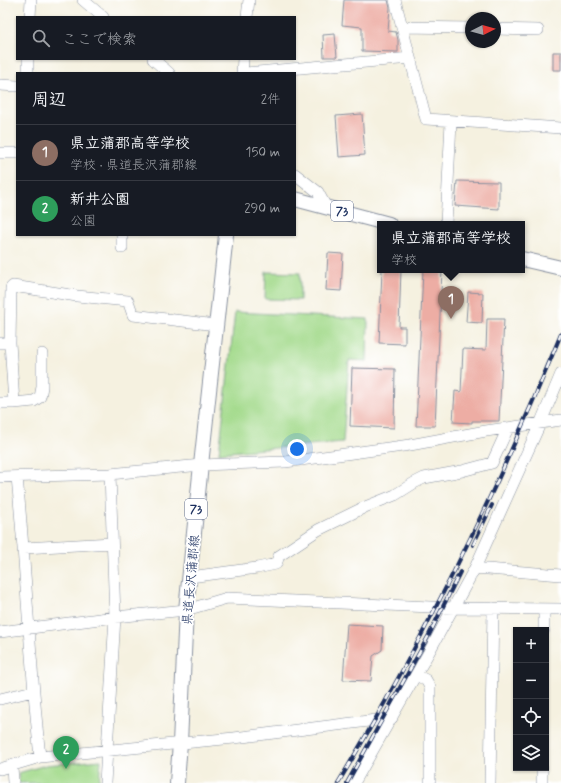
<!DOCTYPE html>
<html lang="ja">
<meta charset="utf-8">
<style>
body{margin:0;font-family:Mynerve,"Klee One",sans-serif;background:#20242c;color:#f1f3f6}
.controls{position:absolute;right:12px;bottom:12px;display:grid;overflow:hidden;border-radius:0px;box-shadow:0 1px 3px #0004}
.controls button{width:36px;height:36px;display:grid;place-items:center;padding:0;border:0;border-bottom:1px solid #363941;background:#171b24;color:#f1f3f6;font:20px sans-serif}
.compass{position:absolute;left:465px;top:12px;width:36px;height:36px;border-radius:50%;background:#171b24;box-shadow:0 1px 3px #0004;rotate:84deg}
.you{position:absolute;left:297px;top:449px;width:14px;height:14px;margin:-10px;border:3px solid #fff;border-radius:50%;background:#1a73e8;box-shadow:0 0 0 6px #1a73e833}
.badge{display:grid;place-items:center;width:26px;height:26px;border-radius:50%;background:#d1495b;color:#fff;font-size:13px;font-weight:700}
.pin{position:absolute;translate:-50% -33px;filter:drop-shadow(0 1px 2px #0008)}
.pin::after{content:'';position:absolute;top:21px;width:14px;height:12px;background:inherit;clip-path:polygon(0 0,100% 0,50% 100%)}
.popup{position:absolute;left:377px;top:221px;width:148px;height:52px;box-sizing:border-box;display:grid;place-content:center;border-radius:0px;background:#171b24;filter:drop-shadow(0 1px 3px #0005);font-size:13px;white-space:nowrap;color:#9ea1a6}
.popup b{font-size:15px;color:#f1f3f6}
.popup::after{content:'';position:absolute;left:50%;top:100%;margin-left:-8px;border:8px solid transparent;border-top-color:#171b24}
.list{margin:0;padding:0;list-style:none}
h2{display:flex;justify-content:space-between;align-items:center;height:52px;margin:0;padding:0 16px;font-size:17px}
h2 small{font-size:13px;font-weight:400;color:#9ea1a6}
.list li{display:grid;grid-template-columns:26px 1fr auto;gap:12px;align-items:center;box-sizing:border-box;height:56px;padding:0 16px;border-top:1px solid #363941}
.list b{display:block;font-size:15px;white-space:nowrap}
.list p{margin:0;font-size:13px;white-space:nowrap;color:#9ea1a6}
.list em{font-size:13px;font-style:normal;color:#9ea1a6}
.icon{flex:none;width:22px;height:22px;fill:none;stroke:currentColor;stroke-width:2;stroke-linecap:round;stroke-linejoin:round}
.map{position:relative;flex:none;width:561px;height:783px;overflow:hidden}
.search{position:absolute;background:#171b24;box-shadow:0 1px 3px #0004;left:16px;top:16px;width:280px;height:44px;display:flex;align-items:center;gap:10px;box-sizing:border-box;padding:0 14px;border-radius:0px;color:#9ea1a6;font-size:15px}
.panel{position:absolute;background:#171b24;box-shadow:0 1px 3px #0004;left:16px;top:72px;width:280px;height:164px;border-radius:0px}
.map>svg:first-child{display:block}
.green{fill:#a3da8b;stroke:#5f8474}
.building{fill:#edada4}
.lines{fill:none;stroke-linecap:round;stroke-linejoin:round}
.minor-casing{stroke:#88909f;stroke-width:12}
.major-casing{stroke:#88909f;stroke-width:16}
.minor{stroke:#fff;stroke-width:11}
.major{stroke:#fff;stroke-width:14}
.rail-casing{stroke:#1b2f5e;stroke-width:4}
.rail{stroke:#fff;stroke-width:2.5;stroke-dasharray:8;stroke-linecap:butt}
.labels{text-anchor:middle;stroke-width:3.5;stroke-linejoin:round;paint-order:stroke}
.shield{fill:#fff;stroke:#5f6d8e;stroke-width:1}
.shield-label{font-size:12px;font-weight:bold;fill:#1b2f5e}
.street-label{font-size:13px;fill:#1b2f5e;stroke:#fff}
</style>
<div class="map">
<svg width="561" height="783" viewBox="0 0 561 783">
<rect width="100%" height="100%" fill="#fff"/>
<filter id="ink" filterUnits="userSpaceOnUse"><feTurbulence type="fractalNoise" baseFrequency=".025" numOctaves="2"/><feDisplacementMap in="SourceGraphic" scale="8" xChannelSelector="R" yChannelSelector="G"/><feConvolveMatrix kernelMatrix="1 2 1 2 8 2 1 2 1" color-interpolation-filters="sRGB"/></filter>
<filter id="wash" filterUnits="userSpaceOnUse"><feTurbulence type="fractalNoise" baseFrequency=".012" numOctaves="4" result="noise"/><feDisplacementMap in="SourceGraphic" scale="16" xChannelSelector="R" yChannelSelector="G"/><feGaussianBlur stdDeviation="0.9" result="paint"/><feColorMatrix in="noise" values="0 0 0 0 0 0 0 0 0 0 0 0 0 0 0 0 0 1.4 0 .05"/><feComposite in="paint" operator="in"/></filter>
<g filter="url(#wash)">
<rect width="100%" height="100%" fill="#f5f1e0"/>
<path class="green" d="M 266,272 L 300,273 L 300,300 L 265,299 Z
M 235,312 L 368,319 L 367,361 L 349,360 L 343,442 L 219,453 Z
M 101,760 L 99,783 L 19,783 L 18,773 L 46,765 Z"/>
<g id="blocks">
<path class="building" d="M 344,0 L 388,0 L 390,8 L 388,31 L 396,32 L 398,40 L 398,52 L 362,51 L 362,27 L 342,25 Z
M 335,34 L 337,57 L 324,57 L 323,35 Z
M 553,52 L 561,52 L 561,70 L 553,70 Z
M 362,114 L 365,155 L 339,157 L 336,116 Z
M 457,181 L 499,182 L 499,209 L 455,206 Z
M 328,253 L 343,254 L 341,291 L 326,290 Z
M 382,270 L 401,270 L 399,327 L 405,327 L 405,344 L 379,343 Z
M 423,270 L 442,270 L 435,426 L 416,426 Z
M 468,292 L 483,293 L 482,323 L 466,322 Z
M 487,319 L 504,319 L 499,421 L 472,421 L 472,423 L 453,422 L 455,391 L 461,392 L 463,349 L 486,350 Z
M 352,368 L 395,369 L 394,428 L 350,426 Z
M 347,624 L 383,626 L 382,650 L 373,656 L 371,681 L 343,680 Z"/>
</g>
</g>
<g filter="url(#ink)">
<use href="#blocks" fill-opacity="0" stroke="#88909f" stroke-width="1"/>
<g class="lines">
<defs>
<path id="minor" d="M 83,0 L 103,17
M 395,0 L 426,119 L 561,128
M 30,17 L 31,0
M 247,17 L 249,0
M 402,27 L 471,28
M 495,29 L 538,30
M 153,59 L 169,73
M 28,73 L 28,59
M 242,73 L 243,59
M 246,73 L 410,58
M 0,85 L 17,86
M 0,153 L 17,153
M 295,174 L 318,192 L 326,207
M 446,224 L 451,122
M 122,235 L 122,248
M 0,343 L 10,343
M 0,403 L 14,403 L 10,343 L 11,288 L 13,286 L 77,296 L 128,301 L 133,315 L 216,325
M 14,403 L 34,401 L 40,397 L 42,387 L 42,354
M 0,477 L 110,474 L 201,465 L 285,462 L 338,455 L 410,445 L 486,431 L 561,420
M 17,477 C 26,570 30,664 40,757
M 24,548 L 112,543
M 475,568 L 561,575
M 190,577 L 257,568 L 276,564 L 279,556 L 318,530 L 365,507 L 395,495 L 414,483 L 424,478 L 462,471 L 492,463 L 508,428
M 544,609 L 544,630
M 0,632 L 115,617 L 186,610 L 227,598 L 454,608 L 561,609
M 416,675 L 426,680 L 430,687 L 430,783
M 0,699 L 33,691
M 12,766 L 13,783
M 0,769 L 40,757 L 234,738 L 392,718
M 105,783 L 115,617 L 110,474
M 354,783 L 429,652 L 475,568 L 540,424 L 561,374
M 490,783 L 493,608
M 542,783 L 542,768"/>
<path id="major" d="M 295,199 L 389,224
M 522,259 L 561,268
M 177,783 L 180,743 L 186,610 L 201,465 L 226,235"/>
</defs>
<use href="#minor" class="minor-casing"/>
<use href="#major" class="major-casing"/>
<use href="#minor" class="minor"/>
<use href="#major" class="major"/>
<defs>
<path id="rail" d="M 473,545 L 492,505
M 338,783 C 424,640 498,489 561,334
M 347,783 L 429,635 L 460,572"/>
</defs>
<use href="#rail" class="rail-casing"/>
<use href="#rail" class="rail"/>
</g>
</g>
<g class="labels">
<g class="shield">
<rect x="331" y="201" width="22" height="20" rx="3"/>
<rect x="185" y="499" width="22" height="20" rx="3"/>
</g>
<g class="shield-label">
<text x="342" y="215">73</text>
<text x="196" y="513">73</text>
</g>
<g class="street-label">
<text transform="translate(190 580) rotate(-85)" y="5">県道長沢蒲郡線</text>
</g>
</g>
</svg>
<div class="controls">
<button>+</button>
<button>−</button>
<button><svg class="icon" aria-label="locate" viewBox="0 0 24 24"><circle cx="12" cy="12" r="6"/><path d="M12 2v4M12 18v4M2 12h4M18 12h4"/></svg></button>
<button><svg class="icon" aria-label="layers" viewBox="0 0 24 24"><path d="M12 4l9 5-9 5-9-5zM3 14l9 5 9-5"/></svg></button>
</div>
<svg class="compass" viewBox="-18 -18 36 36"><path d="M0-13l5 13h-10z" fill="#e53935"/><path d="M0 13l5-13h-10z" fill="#9ea1a6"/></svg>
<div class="you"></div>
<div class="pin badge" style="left:451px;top:319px;background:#8d6e63">1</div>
<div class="popup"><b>県立蒲郡高等学校</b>学校</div>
<div class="pin badge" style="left:66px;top:769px;background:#2e9e5b">2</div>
<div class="search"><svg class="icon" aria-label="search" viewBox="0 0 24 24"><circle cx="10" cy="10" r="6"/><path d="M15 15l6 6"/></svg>ここで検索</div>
<section class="panel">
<h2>周辺<small>2件</small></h2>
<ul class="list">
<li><span class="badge" style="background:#8d6e63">1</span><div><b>県立蒲郡高等学校</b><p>学校 · 県道長沢蒲郡線</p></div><em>150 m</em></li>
<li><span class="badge" style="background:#2e9e5b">2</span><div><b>新井公園</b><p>公園</p></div><em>290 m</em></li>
</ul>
</section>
</div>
